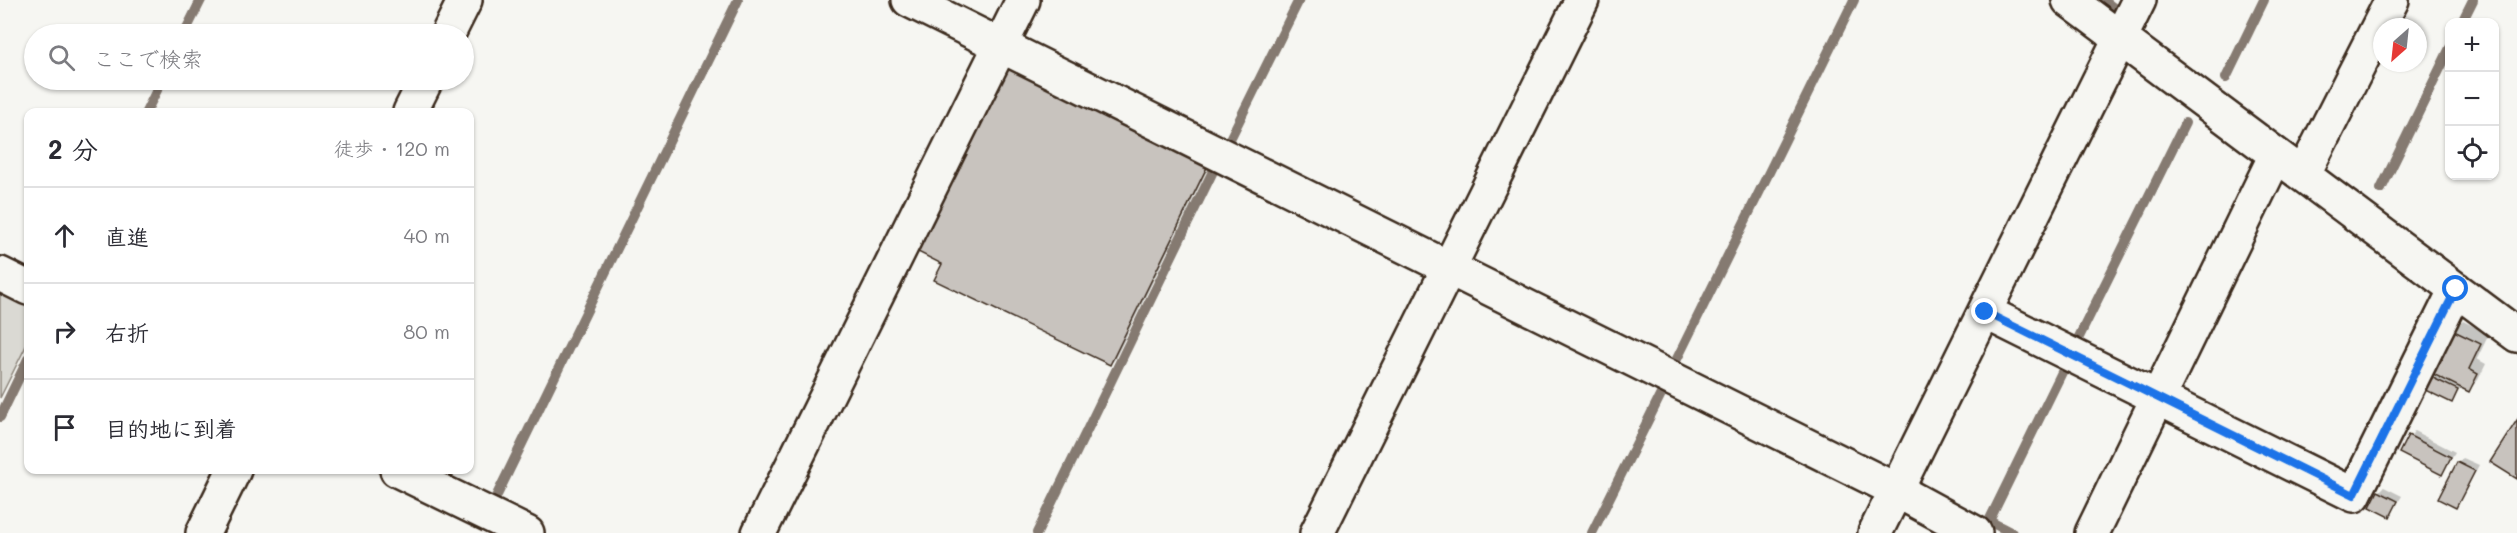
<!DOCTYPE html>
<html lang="ja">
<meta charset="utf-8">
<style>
body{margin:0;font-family:Mali,"Klee One",sans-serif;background:#f7f7f7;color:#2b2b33}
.controls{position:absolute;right:18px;top:18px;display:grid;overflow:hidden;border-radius:12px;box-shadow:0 2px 4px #0004}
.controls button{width:54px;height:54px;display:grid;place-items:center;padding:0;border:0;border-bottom:2px solid #e1e1e2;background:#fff;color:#2b2b33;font:30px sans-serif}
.compass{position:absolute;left:2373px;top:18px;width:54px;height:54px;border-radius:50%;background:#fff;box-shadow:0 2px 4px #0004;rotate:207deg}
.stop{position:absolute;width:18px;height:18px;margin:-14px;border:4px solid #1a73e8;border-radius:50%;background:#fff}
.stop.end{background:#1a73e8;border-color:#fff;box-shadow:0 2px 6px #0008}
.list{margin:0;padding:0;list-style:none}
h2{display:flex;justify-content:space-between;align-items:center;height:78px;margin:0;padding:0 24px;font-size:26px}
h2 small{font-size:20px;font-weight:400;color:#7c7c81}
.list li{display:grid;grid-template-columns:39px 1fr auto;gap:18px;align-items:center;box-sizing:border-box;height:96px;padding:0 24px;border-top:2px solid #e1e1e2}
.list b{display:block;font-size:22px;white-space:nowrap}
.list em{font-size:20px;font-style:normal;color:#7c7c81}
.icon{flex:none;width:33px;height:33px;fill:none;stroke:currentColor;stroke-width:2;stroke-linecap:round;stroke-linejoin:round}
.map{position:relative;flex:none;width:2517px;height:533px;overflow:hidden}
.search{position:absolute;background:#fff;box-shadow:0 2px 4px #0004;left:24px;top:24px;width:450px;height:66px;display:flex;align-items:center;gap:15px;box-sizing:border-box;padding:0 21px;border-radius:33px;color:#7c7c81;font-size:22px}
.panel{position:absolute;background:#fff;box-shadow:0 2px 4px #0004;left:24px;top:108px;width:450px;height:366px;border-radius:12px}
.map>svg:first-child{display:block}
.green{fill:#dad9d3;stroke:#8a8278;stroke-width:1.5}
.shadow{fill:#0003}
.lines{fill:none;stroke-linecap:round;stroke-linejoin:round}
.stream{stroke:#857a71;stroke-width:10}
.building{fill:#c8c3be;stroke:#3b2a1e;stroke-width:1.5}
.street-casing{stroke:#3b2a1e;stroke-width:38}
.street{stroke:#f6f6f2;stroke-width:33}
.route{stroke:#1a73e8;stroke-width:8}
</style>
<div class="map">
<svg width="2517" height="533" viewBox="0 0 2517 533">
<rect width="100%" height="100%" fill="#f6f6f2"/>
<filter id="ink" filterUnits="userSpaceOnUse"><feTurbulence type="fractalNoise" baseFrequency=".0167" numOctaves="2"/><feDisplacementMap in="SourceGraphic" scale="12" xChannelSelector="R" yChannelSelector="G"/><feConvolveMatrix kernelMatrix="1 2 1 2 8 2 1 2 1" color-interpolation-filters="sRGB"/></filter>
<g filter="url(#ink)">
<path class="green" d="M 0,286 L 28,301 L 28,342 L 0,398 Z"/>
<path class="shadow" d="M 1212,160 L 1115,359 L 1110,364 L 944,263 Z
M 2463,321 L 2489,334 L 2477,359 L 2486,364 L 2478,380 L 2469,390 L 2462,386 L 2452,401 L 2433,378 L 2437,374 L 2453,331 Z
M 2414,431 L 2455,452 L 2442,473 L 2401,453 Z
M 2463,458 L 2479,465 L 2460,501 L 2456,506 L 2440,498 L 2459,462 Z
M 2384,487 L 2402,496 L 2390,515 L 2379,492 Z"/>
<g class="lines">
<path class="stream" d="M 2103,0 L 2123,15
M 2462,22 L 2473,0
M 184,34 L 201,0
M 2226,78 L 2264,0
M 146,112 L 162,80
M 1226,147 L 1299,0
M 2381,189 L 2450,48
M 2074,347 L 2185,123
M 1672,369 L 1854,0
M 0,417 L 28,359
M 496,497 L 738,0
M 1037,533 L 1217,163
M 1592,533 L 1665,386
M 2012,533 L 1989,521 L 2066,364"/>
</g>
<path class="building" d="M 1008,67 L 1208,165 L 1110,365 L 934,280 L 942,264 L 918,252 Z
M 2452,330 L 2481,344 L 2469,369 L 2478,374 L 2469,392 L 2431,373 Z
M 2431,377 L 2458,390 L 2452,403 L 2425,390 Z
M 2517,420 L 2517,479 L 2490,462 Z
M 2408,435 L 2451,457 L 2442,475 L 2399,453 Z
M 2457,462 L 2475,471 L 2456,508 L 2438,499 Z
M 2378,491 L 2398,501 L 2390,517 L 2370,507 Z"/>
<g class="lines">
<defs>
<path id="street" d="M 909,0 L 1896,490 L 1975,533
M 2069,0 L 2517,335
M 448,34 L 465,0
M 410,112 L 426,80
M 2303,175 L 2392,0
M 0,274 L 28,288
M 1985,312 L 2354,495 L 2456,289
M 397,470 L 527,533
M 203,533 L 234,470
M 759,533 L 1023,0
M 1317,533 L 1582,0
M 1875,533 L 2139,0
M 2092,533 L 2276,155"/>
</defs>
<use href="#street" class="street-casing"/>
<use href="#street" class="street"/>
</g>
</g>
<g class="lines" filter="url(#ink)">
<path class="route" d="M 1985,312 L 2354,495 L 2456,289"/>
</g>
</svg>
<div class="controls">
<button>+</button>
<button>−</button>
<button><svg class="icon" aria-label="locate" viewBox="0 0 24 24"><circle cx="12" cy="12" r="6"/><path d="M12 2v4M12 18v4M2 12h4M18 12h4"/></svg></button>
</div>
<svg class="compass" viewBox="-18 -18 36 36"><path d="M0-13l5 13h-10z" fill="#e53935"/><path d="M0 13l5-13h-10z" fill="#7c7c81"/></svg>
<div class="stop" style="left:2456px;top:289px"></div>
<div class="stop end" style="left:1985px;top:312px"></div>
<div class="search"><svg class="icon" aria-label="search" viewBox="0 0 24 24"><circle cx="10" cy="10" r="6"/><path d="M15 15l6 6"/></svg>ここで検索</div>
<section class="panel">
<h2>2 分<small>徒歩 · 120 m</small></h2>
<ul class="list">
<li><svg class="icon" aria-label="ahead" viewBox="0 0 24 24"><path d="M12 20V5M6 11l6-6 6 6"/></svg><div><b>直進</b></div><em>40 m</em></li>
<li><svg class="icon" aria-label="right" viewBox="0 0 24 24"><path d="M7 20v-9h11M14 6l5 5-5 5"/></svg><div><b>右折</b></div><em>80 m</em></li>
<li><svg class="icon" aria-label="arrive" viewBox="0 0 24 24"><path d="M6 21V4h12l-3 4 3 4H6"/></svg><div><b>目的地に到着</b></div></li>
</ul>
</section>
</div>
